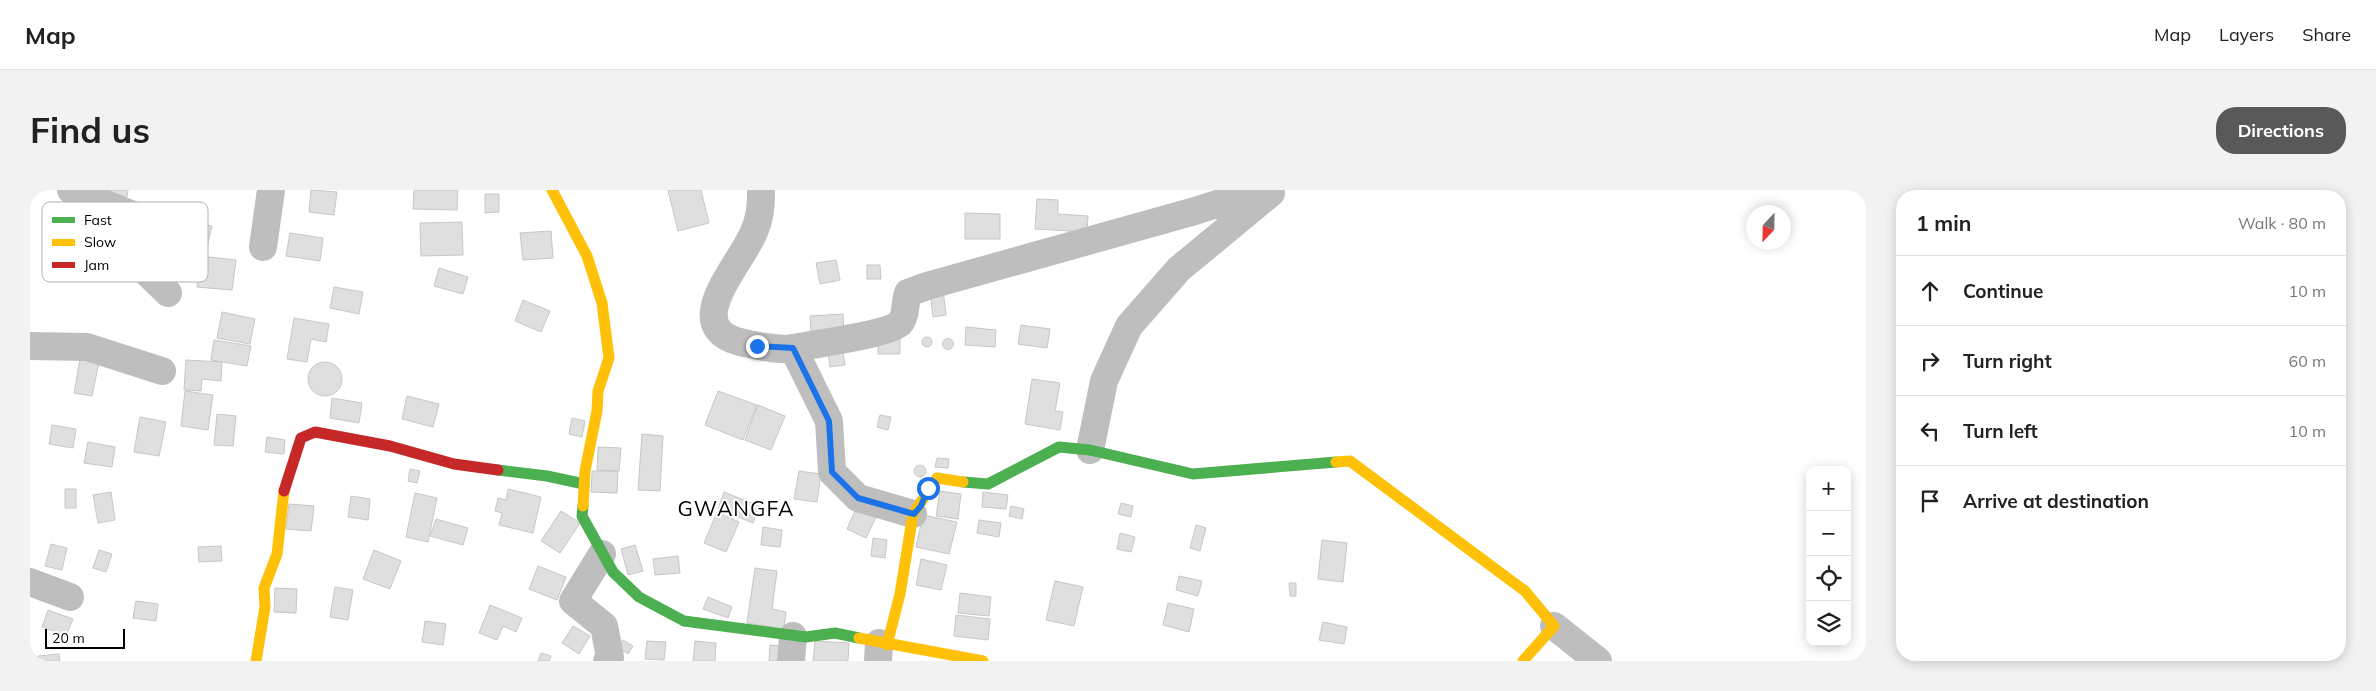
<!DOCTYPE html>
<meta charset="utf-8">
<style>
body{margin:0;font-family:Mulish,sans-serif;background:#f2f2f2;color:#222}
.controls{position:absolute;right:15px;bottom:15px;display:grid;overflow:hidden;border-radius:10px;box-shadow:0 2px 12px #0003}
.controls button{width:45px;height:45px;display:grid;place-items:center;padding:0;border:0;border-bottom:1px solid #e0e0e0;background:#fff;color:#222;font:25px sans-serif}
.compass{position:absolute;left:1716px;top:15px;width:45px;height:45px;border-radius:50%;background:#fff;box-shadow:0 2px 12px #0003;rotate:202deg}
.scale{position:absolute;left:15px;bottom:12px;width:80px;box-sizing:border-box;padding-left:5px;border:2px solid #000;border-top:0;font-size:14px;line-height:18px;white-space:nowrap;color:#000;-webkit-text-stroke:4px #fff;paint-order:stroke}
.stop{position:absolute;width:15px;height:15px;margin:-11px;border:4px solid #1a73e8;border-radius:50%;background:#fff}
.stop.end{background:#1a73e8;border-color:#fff;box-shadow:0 1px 5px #0008}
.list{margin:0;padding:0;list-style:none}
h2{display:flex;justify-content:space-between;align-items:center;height:65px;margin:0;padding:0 20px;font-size:21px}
h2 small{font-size:16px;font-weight:400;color:#767676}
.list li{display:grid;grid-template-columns:32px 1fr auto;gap:15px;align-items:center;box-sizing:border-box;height:70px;padding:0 20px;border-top:1px solid #e0e0e0}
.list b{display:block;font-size:19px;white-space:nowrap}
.list em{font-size:16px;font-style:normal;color:#767676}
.icon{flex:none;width:28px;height:28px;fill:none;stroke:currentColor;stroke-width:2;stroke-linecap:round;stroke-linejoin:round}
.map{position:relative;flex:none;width:1836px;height:471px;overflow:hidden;border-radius:20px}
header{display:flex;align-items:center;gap:30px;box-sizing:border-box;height:70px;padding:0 25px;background:#fff;border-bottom:1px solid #e0e0e0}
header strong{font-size:24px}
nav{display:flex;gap:28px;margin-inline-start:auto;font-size:18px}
.intro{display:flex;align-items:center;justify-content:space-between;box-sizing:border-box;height:120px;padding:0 30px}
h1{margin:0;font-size:35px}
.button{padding:12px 22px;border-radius:20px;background:#595959;color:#fff;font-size:18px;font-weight:700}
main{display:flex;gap:30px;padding:0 30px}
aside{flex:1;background:#fff;border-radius:20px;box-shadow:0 2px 12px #0003}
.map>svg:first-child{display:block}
.building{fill:#dfdfdf;stroke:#c7c7c7}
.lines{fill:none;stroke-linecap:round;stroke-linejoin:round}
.street{stroke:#bebebe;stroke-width:28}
.fast{stroke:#4caf50;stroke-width:11}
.slow{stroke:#ffc107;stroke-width:11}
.jam{stroke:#c62828;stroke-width:11}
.route{stroke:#1a73e8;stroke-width:6}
.labels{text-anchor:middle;stroke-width:4;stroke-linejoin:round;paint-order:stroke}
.quarter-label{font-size:21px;letter-spacing:1px;fill:#000;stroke:#fff}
.key{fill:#fff;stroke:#b2b2b2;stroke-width:1}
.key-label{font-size:14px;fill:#000}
</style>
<header>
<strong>Map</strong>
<nav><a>Map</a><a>Layers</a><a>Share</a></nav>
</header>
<div class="intro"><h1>Find us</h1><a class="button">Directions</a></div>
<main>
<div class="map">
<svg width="1836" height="471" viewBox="0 0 1836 471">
<rect width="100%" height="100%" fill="#fff"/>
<path class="building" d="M 76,0 L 98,0 L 97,7 L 75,3 Z
M 281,0 L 307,2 L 304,25 L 279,22 Z
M 384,0 L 428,0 L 427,20 L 383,19 Z
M 638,0 L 671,0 L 679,33 L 648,41 Z
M 455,4 L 469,4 L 469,22 L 455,23 Z
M 1007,9 L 1028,10 L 1028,24 L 1058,26 L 1057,42 L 1005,39 Z
M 935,23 L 970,24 L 970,49 L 935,49 Z
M 147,28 L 182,36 L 177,57 L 142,49 Z
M 432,32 L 433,65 L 391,66 L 390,33 Z
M 521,41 L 523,68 L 493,70 L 490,43 Z
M 260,43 L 293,48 L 290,71 L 256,66 Z
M 170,66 L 206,70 L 202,100 L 167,97 Z
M 806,70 L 810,90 L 790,94 L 786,73 Z
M 837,75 L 850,75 L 851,89 L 837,89 Z
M 409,78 L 438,87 L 433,104 L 404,96 Z
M 304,97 L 333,102 L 329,124 L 300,118 Z
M 913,100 L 916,125 L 903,127 L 900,102 Z
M 493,110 L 520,121 L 511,142 L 485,131 Z
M 192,122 L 225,129 L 220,154 L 187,148 Z
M 813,124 L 814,142 L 781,144 L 780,126 Z
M 264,128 L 299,134 L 296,152 L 281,149 L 277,172 L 257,169 Z
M 991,135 L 1020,139 L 1017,158 L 988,154 Z
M 936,137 L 966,140 L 965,157 L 935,155 Z
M892 152a5 5 0 1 1 10 0a5 5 0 1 1-10 0Z
M912.5 154a5.5 5.5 0 1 1 11 0a5.5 5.5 0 1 1-11 0Z
M 848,149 L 870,149 L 870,164 L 848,164 Z
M 184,150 L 221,156 L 217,176 L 181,170 Z
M 813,161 L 815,175 L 800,177 L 798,163 Z
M 50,169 L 69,172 L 62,206 L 44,203 Z
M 156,170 L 192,172 L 191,191 L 172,189 L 171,201 L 154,200 Z
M278 189a17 17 0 1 1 34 0a17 17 0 1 1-34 0Z
M 1002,189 L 1030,193 L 1025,221 L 1033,222 L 1030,240 L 995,234 Z
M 155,201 L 183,205 L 178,240 L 151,236 Z
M 688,201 L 727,215 L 713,250 L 675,235 Z
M 377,206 L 409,214 L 403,237 L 372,229 Z
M 302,208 L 332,213 L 329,233 L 300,228 Z
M 728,215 L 755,226 L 741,260 L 715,250 Z
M 187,224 L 206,226 L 203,256 L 184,255 Z
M 850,225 L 861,227 L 858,240 L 847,237 Z
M 110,227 L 136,232 L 129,266 L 104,262 Z
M 542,228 L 555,231 L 552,247 L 539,244 Z
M 22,235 L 46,239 L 43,258 L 19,254 Z
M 612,244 L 633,246 L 630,301 L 608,300 Z
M 237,247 L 255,250 L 254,264 L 235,262 Z
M 58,252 L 85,257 L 82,277 L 54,273 Z
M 568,257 L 591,258 L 589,281 L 567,280 Z
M 907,268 L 919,269 L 918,278 L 905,277 Z
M884 281a6 6 0 1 1 12 0a6 6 0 1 1-12 0Z
M 380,279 L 390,281 L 387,293 L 378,291 Z
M 562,281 L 588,281 L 587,303 L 561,302 Z
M 769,281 L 791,284 L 787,312 L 764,309 Z
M 35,299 L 46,299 L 46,318 L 35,318 Z
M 478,299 L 511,307 L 503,343 L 469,335 L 472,323 L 465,321 L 468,308 L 476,310 Z
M 910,301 L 931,304 L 928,329 L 906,326 Z
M 81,302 L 85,330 L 68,333 L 63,305 Z
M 694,302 L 729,316 L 723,333 L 688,319 Z
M 953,302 L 978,305 L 976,319 L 952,317 Z
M 385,303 L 407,308 L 398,352 L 376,347 Z
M 321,306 L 340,309 L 338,330 L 318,327 Z
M 1091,313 L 1103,316 L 1101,327 L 1088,324 Z
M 259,314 L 284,316 L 281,341 L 256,339 Z
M 828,314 L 848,323 L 836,348 L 817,339 Z
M 981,316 L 994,319 L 992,329 L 979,326 Z
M 531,321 L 550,333 L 530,363 L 511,351 Z
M 687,322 L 709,332 L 696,362 L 674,353 Z
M 893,325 L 927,332 L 919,364 L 886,357 Z
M 406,329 L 438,338 L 433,355 L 400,346 Z
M 949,330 L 971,333 L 969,347 L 947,343 Z
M 1166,335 L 1176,338 L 1170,361 L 1160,358 Z
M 733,337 L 752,340 L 750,357 L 731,355 Z
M 1090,343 L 1105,347 L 1101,362 L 1087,359 Z
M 843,348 L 857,350 L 855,368 L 841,366 Z
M 1292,350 L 1317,353 L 1313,392 L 1288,389 Z
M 21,354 L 37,358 L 32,380 L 15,376 Z
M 605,355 L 613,381 L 598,385 L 591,359 Z
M 191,356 L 192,371 L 169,372 L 168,357 Z
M 69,360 L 82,364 L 76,382 L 63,378 Z
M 344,360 L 371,371 L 360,399 L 333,389 Z
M 648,366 L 650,383 L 625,385 L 623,369 Z
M 891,369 L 917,375 L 911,400 L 886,395 Z
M 508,376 L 536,387 L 527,410 L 499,399 Z
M 725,378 L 747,381 L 742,419 L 756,422 L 754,439 L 717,433 Z
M 1149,386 L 1172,391 L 1168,406 L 1146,400 Z
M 1025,391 L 1053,397 L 1044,436 L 1016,430 Z
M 1259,393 L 1266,393 L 1266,406 L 1260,406 Z
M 305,397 L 323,400 L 318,430 L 300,427 Z
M 245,398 L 267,399 L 266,423 L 244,422 Z
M 930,403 L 961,407 L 959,426 L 928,423 Z
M 678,407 L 702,417 L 698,428 L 673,419 Z
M 106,411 L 128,414 L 126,431 L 103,428 Z
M 1138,413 L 1164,419 L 1159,442 L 1133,435 Z
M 460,415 L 492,428 L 486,442 L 473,436 L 467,450 L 449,443 Z
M 18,420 L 43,429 L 36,446 L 12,437 Z
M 926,425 L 960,429 L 958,450 L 924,446 Z
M 395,431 L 416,434 L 413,455 L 392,452 Z
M 1293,432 L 1317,437 L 1314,454 L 1289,450 Z
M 543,436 L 560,446 L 549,464 L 532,453 Z
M 593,450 L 603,456 L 598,464 L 588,457 Z
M 617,451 L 636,452 L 634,470 L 615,469 Z
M 665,451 L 686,453 L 685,471 L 663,471 Z
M 785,451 L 819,453 L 818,471 L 783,471 Z
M 740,455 L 754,456 L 752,471 L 739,471 Z
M 511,463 L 521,466 L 519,471 L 508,471 Z
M 29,464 L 30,471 L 9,471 L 8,466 Z"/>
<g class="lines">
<path class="street" d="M 41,0 L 103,25 L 105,71 L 138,103
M 731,0 C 731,17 730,29 723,44 C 708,78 648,139 714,153 C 729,156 748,161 763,158 L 799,231 L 802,282 L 828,308 L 883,324
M 233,57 L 241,0
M 0,156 L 57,157 L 132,181
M 763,158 C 781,155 859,144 870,133 C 876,127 875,111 878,103 L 897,96 L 1165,21 L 1231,0
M 1060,260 L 1074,191 L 1099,136 L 1149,79 L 1241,3
M 572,364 L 543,411 L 574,436 L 580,467 L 577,471
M 0,392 L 40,407
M 1524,436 L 1568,471
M 761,471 L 763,446
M 848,471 L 849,453"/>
<path class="fast" d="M 468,280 L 517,286 L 554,294
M 933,292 L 958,294 L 1029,257 L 1060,260 L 1163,284 L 1306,272
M 553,316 L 552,326 L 583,382 L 609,407 L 654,431 L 776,447 L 805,443 L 829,448"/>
<path class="slow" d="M 522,0 L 557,66 L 572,113 L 579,168 L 568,201 L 567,221 L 555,281 L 553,316
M 1306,272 L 1320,271 L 1495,401 L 1524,436 L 1493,471
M 829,448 L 953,471
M 857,455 L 870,404 L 883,324 L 907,288 L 933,292
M 226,471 L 235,417 L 234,398 L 247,364 L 254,301"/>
<path class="jam" d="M 254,301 L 271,248 L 285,242 L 360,256 L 424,274 L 468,280"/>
</g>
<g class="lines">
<path class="route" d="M 727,156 L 763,158 L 799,231 L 802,282 L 828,308 L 884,324 L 891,316 L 898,298"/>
</g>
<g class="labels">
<g class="quarter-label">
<text x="706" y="326">GWANGFA</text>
</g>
</g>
<rect x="12" y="12" width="166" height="80" rx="8" class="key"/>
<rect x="22" y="27" width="23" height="6" fill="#4caf50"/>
<rect x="22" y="49" width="23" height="7" fill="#ffc107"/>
<rect x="22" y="72" width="23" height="6" fill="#c62828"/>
<g class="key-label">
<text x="54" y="35">Fast</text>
<text x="54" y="57">Slow</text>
<text x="54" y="80">Jam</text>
</g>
</svg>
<div class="controls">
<button>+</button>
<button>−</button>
<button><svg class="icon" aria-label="locate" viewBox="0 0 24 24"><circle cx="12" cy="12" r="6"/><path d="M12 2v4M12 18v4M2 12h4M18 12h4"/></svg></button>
<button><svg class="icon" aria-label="layers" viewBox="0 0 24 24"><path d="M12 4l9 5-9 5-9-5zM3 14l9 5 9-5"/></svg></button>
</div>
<svg class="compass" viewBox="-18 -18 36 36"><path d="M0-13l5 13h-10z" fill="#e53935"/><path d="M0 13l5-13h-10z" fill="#767676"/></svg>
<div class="scale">20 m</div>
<div class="stop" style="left:898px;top:298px"></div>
<div class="stop end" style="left:727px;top:156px"></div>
</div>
<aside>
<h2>1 min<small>Walk · 80 m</small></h2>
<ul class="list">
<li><svg class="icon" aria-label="ahead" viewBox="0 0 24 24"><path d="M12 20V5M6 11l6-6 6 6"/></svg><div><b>Continue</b></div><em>10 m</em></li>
<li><svg class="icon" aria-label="right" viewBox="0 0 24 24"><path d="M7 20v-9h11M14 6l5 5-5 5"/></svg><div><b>Turn right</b></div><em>60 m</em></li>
<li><svg class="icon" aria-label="left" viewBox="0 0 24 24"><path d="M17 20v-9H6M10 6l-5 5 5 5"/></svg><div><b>Turn left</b></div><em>10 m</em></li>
<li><svg class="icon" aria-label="arrive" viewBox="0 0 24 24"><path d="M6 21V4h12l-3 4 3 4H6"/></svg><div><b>Arrive at destination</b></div></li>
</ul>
</aside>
</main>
